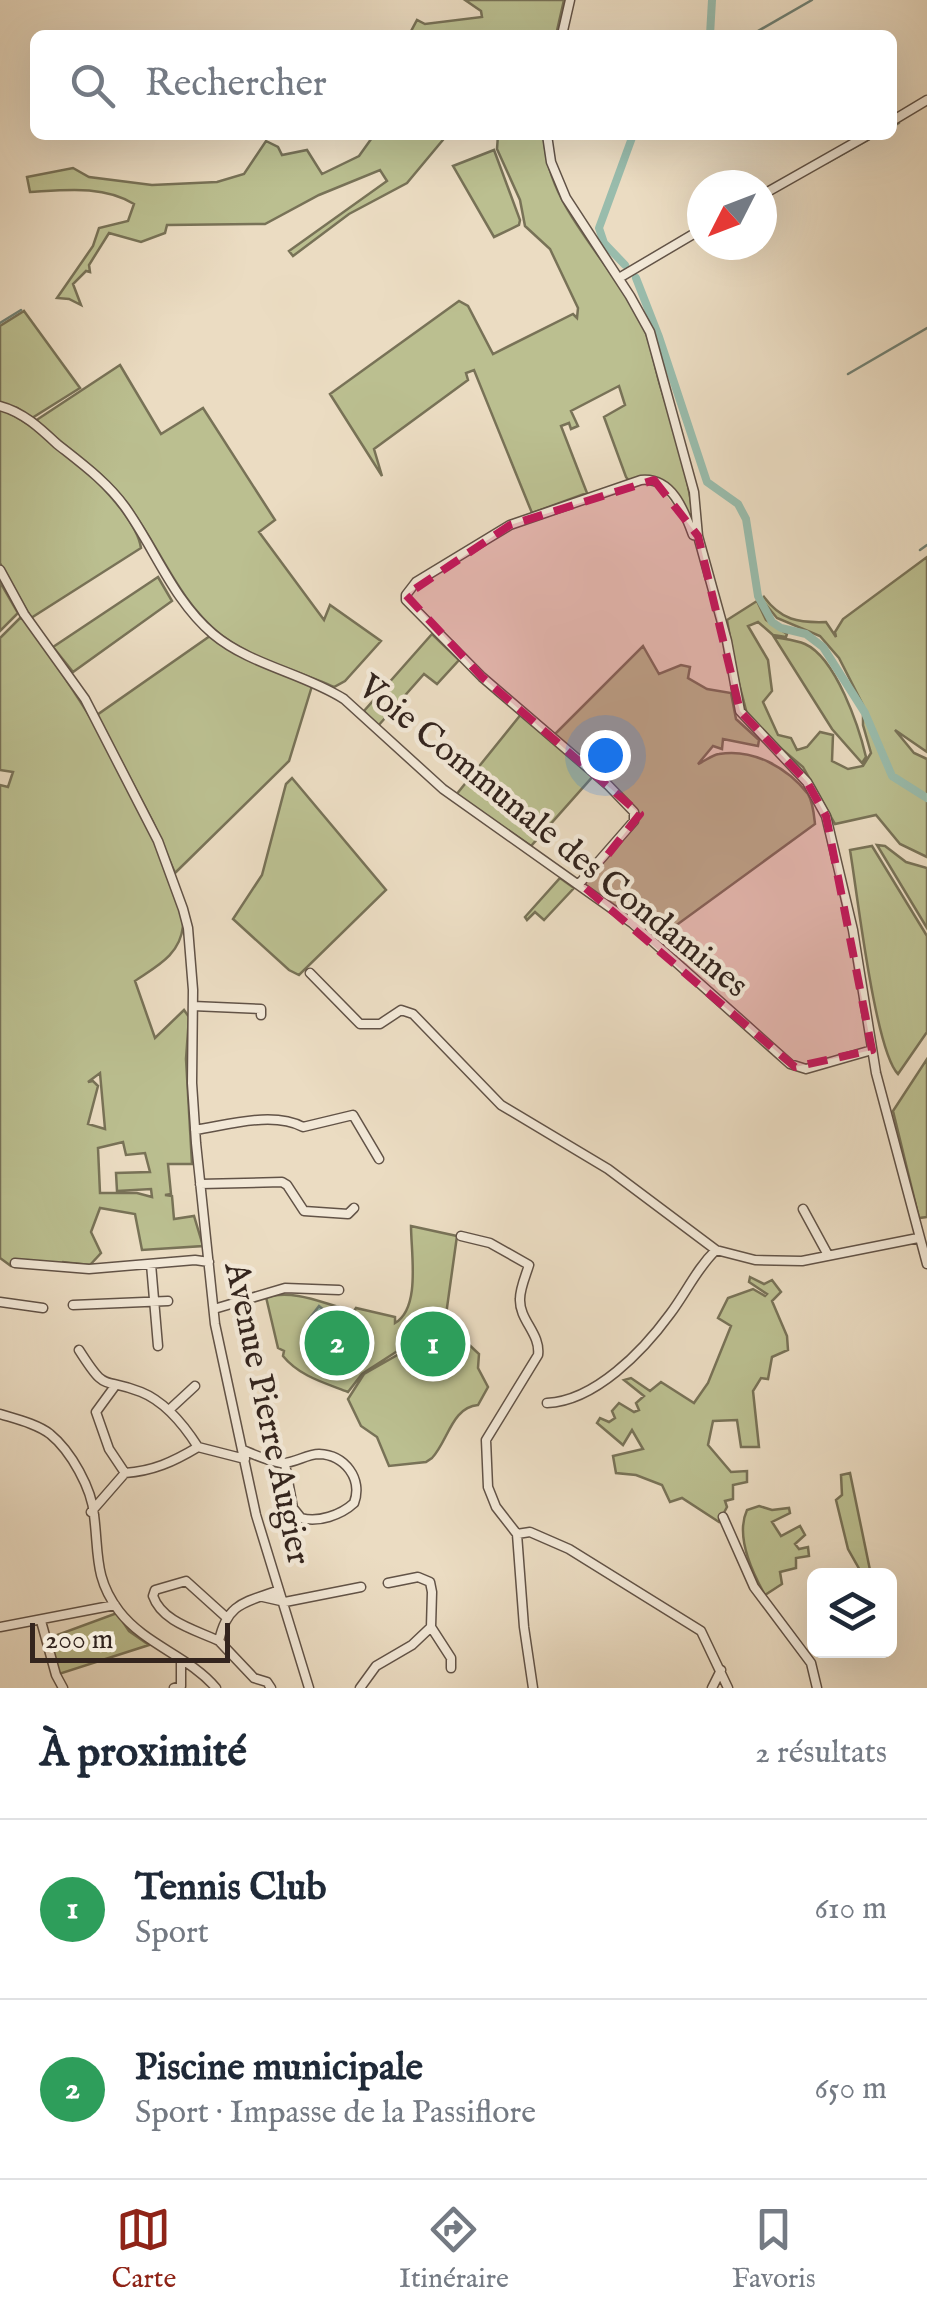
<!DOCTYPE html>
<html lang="fr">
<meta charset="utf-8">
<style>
body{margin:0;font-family:"IM FELL English",serif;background:#f2f2f3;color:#1f2937}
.controls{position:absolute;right:30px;bottom:30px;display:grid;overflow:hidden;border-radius:15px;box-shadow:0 10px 40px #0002}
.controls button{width:90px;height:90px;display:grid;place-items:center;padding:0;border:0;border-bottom:2px solid #e0e1e3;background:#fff;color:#1f2937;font:50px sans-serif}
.compass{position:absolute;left:687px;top:170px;width:90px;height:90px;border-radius:50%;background:#fff;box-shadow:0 10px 40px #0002;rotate:228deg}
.scale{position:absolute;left:30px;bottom:25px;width:200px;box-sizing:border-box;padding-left:10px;border:5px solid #34251e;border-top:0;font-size:28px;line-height:35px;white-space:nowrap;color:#34251e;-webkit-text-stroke:8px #f2e8d7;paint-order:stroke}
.you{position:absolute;left:605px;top:755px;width:35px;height:35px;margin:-25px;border:8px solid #fff;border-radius:50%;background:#1a73e8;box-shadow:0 0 0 15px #1a73e833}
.badge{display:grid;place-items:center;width:65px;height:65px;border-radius:50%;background:#8f2418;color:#fff;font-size:32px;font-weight:700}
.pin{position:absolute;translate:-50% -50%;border:5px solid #fff;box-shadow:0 2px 10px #0006}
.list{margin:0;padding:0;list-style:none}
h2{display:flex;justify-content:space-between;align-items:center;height:130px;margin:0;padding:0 40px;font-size:42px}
h2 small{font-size:32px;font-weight:400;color:#747a83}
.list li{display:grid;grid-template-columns:65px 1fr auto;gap:30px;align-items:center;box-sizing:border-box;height:180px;padding:0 40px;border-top:2px solid #e0e1e3}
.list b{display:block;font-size:38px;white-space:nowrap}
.list p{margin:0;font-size:32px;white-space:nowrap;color:#747a83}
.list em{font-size:32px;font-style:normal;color:#747a83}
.icon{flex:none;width:55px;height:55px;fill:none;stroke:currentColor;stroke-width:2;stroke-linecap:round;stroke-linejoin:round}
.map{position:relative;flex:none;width:927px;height:1688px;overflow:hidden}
.search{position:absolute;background:#fff;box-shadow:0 10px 40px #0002;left:30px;right:30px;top:30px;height:110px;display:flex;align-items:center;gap:25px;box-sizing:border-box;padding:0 35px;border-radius:15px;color:#747a83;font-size:38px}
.sheet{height:490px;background:#fff}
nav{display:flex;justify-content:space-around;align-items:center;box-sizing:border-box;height:140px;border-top:2px solid #e0e1e3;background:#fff;font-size:28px;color:#747a83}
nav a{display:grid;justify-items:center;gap:5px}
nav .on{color:#8f2418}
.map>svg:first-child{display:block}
.green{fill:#bbbf90;stroke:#787257;stroke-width:2.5;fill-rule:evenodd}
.water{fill:#99bcac;stroke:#718073;stroke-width:2.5}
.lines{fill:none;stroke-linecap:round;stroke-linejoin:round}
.stream{stroke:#718073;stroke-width:2.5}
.canal{stroke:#99bcac;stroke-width:8}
.minor-casing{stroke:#625347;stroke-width:11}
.minor{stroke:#f2e8d7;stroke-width:8}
.marked{fill:#c2185b;fill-opacity:0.2;stroke:#c2185b;stroke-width:8;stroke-dasharray:20 12;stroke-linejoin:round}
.labels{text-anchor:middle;stroke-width:9;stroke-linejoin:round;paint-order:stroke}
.street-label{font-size:35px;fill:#34251e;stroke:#f2e8d7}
</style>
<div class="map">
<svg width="927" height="1688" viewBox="0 0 927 1688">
<rect width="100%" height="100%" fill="#ebdcc2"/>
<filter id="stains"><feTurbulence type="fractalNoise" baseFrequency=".002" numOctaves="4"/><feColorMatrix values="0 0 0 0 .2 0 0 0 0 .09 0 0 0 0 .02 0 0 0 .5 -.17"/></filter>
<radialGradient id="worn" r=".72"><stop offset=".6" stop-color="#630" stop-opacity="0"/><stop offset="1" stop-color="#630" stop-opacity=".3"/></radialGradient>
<path class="green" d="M 465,0 L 564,0 L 556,35 L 409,35 L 417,20 L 425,24 L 482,17 L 481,11 Z
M 374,135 L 447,135 L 407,183 L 349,214 L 293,256 L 289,251 L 387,181 L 380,170 L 319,195 L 265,224 L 167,225 L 165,233 L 141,242 L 109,233 L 89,265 L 90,272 L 86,271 L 73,284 L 81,305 L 69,299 L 57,298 L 93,246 L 99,228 L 128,221 L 134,204 C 103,185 65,190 30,192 L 27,177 L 73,168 L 89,177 L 152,185 L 217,182 L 244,174 L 266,141 L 278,147 L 282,155 L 307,150 L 322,174 L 359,156 Z
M 498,135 L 544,135 C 546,212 618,265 646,333 C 652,349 655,368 660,385 C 675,433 690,478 694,528 C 676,499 670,468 629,481 L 626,477 L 604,417 L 625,405 L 619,386 L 571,411 L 578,426 L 571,429 L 569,423 L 561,426 L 587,493 L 532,513 L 474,370 L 466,373 L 468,380 L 374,449 L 382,476 L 330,394 L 459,301 L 468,306 L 493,354 L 573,314 L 577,318 L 578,308 L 550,249 L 525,226 L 520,200 L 497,149 Z
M 494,150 L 520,220 L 519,225 L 494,237 L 453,166 Z
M 24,311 L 80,388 L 32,418 L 17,408 L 0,403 L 0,326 Z
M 120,365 L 161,434 L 203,408 L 275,520 L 259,532 L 324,620 L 330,605 L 381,641 L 345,681 L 334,687 C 297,670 253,660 221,635 C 175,598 159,543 123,498 C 99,468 64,445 35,421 Z
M 0,409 C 39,424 135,505 141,548 L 31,618 L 0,563 Z
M 927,557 L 927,752 L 895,730 L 914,753 L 927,759 L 927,857 L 900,844 L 876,815 L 835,824 L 803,767 L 764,734 L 747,714 L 736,672 L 727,620 L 757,601 L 766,620 L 787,634 L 786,637 L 773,635 L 758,622 L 748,626 L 768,660 L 772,691 L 763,702 L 778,735 L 791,738 L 797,750 L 807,747 L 820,732 L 833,735 L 832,761 L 848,769 L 863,766 L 871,753 L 863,725 L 863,705 L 839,658 L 820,636 L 777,618 L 762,600 L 764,597 C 781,620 798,623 826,622 L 836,637 L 835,632 L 843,619 Z
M 158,577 L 172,601 L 73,672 L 53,647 Z
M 0,582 L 18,613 L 0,631 Z
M 20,618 L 25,620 C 84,703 141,791 173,889 C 176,900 184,914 183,926 C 180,955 157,966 135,981 L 155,1038 L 184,1010 L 189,1017 L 186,1059 L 192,1164 L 168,1164 L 171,1194 L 165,1195 L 172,1196 L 174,1219 L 194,1216 L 203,1246 L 142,1250 L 135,1214 L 100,1208 L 91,1232 L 101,1253 L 90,1265 L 63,1262 L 57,1270 L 11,1266 L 0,1258 L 0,785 L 8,787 L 13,772 L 0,770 L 0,638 ZM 100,1073 L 105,1129 L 88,1124 L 98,1086 L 93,1081 L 88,1082 ZM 123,1142 L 126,1155 L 145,1153 L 150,1172 L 116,1173 L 117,1191 L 151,1189 L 152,1197 L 137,1193 L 100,1193 L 98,1148 Z
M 432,634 L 459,660 L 437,684 L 424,674 L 378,726 L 364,711 Z
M 210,636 L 312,686 L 289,761 L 175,873 L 153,822 L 97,715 Z
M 774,637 C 784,639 796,640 805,644 C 836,658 859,727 866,757 L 862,763 L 832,729 Z
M 643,646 L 659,674 L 681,665 L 690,667 L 688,678 L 707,689 L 731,693 L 736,719 L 759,740 L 758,746 L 723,739 L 722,749 L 713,746 L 698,764 C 705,761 712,755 719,754 C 753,748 788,768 808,794 C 813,802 814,815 815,824 L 656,940 L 585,885 L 586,880 L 641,815 L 554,735 Z
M 522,713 L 594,775 L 531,846 L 456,795 Z
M 292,778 L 386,890 L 299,975 L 289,970 L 233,919 L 262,875 L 286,784 Z
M 877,845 L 885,846 L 906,862 L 927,868 L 927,928 Z
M 872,846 L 927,936 L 927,1032 L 898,1074 C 875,1051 857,891 850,850 Z
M 560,878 L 574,888 L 544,920 L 535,912 L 527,920 L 525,917 Z
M 927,1059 L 927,1217 L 919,1218 L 893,1111 Z
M 411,1226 L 457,1236 L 445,1322 L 479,1354 L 478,1368 L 488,1387 L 478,1405 C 452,1407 448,1441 432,1458 L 426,1462 L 389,1466 L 377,1437 L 361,1426 L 348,1399 L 364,1374 L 399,1354 L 399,1350 L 362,1374 L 348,1392 C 325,1383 299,1376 283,1356 L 284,1351 L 278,1348 L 266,1297 C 298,1289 325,1305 354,1311 L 356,1308 L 395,1317 L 395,1323 C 421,1308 411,1253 411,1226 Z
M 750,1277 L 764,1284 L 772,1280 L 781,1292 L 772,1301 L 787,1336 L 788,1350 L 772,1357 L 768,1379 L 761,1378 L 753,1391 L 759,1447 L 741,1447 L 737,1420 L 713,1421 L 708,1445 L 731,1472 L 747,1471 L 747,1482 L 733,1485 L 733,1499 L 725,1501 L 727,1507 L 719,1522 L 682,1498 L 670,1502 L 662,1485 L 636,1475 L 616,1473 L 613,1456 L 643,1449 L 632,1430 L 623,1445 L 597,1423 L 600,1418 L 609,1422 L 615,1418 L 612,1411 L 619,1403 L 634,1412 L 639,1410 L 636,1403 L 644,1396 L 624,1380 L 631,1378 L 650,1391 L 661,1382 L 694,1403 L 708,1383 L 731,1326 L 718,1318 L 728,1298 L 753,1289 L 765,1296 L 767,1294 L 749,1282 Z
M 850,1473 L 870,1570 L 861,1572 L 848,1549 L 836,1500 L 842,1495 L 841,1475 Z
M 759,1506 L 772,1510 L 789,1508 L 790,1513 L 772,1522 L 781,1536 L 800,1526 L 805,1535 L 795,1544 L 799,1549 L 808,1547 L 809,1556 L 796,1558 L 796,1568 L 780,1572 L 782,1584 L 765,1595 C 752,1572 735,1536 747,1510 Z
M 117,1613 L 129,1631 L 149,1645 L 59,1674 L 49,1638 Z"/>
<path class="water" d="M 319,1306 L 339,1322 L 329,1335 L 309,1319 Z"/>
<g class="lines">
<path class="stream" d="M 751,35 L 812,0
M 892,127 L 899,123
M 827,163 L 877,135
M 0,323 L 21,310
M 848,374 L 927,328
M 920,550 L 927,545"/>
<path class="canal" d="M 710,35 L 712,0
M 625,265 L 604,243 L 599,228 L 633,135
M 636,278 L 659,337 L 707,482 L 738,504 L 746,519 L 758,596 L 772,622 L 781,628 L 806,634 L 823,647 L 865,713 L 892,776 L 927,798"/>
<defs>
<path id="minor" d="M 562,35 L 570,0
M 892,121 L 927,100
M 547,135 L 551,162 L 566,198 L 630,296 L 650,332 L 694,492 L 698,536 L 727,641 L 740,711 L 807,782 L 826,816 L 853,930 L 876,1073 L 927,1264
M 762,195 L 868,135
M 619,278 L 702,229
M 0,406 C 23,412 40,428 57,444 C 81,463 107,482 125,507 C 155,549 173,600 213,634 C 250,665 303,673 344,699 L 443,789 L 632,923 L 790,1064 L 806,1069 L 872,1050
M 0,570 L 24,614 L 85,699 L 158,841 L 183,909 L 188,928 L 193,990 L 192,1083 L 196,1143 L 215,1324 L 256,1515 L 309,1688
M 579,884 L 634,821 L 634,812 L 608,785 L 482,677 L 406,600 L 406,595 L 416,582 L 510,525 L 641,480 C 672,477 684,510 693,535 L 698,536
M 310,973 L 360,1024 L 380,1024 L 401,1010 L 413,1014 L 501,1105 L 608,1169 L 716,1250 L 755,1260 L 802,1261 L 918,1238
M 193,1006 L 261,1009 L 261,1015
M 195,1130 C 228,1125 273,1111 303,1127 L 353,1115 L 379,1159
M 200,1184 L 282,1182 L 287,1185 L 304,1211 L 348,1214 L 354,1208
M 803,1209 L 828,1255
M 461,1236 L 490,1243 L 529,1265 C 526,1275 520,1288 520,1299 C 519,1320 541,1334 538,1355 L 486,1440 L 488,1487 L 496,1507 L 517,1534
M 15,1263 L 89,1269 L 195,1260 L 209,1262
M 151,1264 L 158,1346
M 0,1302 L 43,1308
M 73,1305 L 168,1301
M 214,1309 L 285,1288 L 339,1290
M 79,1350 C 107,1394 100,1376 141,1392 C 166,1402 184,1425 198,1447
M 115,1386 L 96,1412 L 109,1449 L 125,1473
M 547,1403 C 595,1401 643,1351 670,1314 C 686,1293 697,1268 716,1250
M 169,1410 L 195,1386
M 0,1414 C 16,1419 37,1424 50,1434 C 71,1451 92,1489 94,1515 C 99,1554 94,1578 119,1611 C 145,1645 189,1656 216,1688
M 243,1450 C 255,1455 268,1461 281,1463 C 294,1464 306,1454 319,1454 C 345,1455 363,1479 354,1503 C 341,1515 318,1523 301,1518 L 293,1508 L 285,1464
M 91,1512 L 125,1473 C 153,1471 173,1462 198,1447 L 245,1459
M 723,1517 L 754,1587 L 811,1663 L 817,1688
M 517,1534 L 530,1532 L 569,1549 L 701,1631 L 728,1688
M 517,1534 L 524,1627 L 533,1688
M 263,1597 L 285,1602 L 361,1587
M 41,1621 L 56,1675 L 63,1688
M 0,1627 L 115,1605
M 431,1627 L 451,1658 L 451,1668
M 219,1641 C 196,1630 162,1622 153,1596 L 155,1590 L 186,1581 L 227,1618
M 174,1688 L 181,1686 L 181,1660
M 271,1688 L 267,1682 L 254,1678 L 219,1641 C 227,1602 247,1602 279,1590
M 360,1688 L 376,1666 L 412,1645 L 431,1627 L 432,1592 L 430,1582 L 418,1577 L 388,1583
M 712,1688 L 721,1670"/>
</defs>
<use href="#minor" class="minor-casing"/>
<use href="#minor" class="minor"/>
</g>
<path class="marked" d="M 654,480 L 698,536 L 740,711 L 807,782 L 826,816 L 872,1050 L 795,1067 L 583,886 L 640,814 L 482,677 L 406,595 L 510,525 Z"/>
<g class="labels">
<g class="street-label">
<text transform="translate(554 835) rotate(39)" y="12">Voie Communale des Condamines</text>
<text transform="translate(269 1413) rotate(78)" y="12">Avenue Pierre Augier</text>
</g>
</g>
<rect width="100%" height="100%" filter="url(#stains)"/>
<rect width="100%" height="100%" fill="url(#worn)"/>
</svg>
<div class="controls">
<button><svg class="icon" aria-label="layers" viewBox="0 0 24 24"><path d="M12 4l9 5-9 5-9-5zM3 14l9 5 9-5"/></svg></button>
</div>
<svg class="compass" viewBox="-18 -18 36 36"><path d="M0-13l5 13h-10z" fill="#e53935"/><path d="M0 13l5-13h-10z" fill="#747a83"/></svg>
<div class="scale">200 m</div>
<div class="you"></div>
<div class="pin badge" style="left:433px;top:1344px;background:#2e9e5b">1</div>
<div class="pin badge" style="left:337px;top:1343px;background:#2e9e5b">2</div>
<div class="search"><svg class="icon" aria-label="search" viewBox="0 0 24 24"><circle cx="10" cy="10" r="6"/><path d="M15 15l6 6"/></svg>Rechercher</div>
</div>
<section class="sheet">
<h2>À proximité<small>2 résultats</small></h2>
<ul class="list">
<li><span class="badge" style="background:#2e9e5b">1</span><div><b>Tennis Club</b><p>Sport</p></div><em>610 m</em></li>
<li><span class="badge" style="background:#2e9e5b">2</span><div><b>Piscine municipale</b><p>Sport · Impasse de la Passiflore</p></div><em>650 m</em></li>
</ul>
</section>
<nav>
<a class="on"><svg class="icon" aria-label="map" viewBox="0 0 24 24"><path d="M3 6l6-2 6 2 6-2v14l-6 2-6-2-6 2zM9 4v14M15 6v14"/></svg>Carte</a>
<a><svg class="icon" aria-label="directions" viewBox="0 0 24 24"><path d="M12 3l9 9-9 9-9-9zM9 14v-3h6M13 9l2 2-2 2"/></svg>Itinéraire</a>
<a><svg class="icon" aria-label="saved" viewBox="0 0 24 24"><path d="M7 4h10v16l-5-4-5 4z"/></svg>Favoris</a>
</nav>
